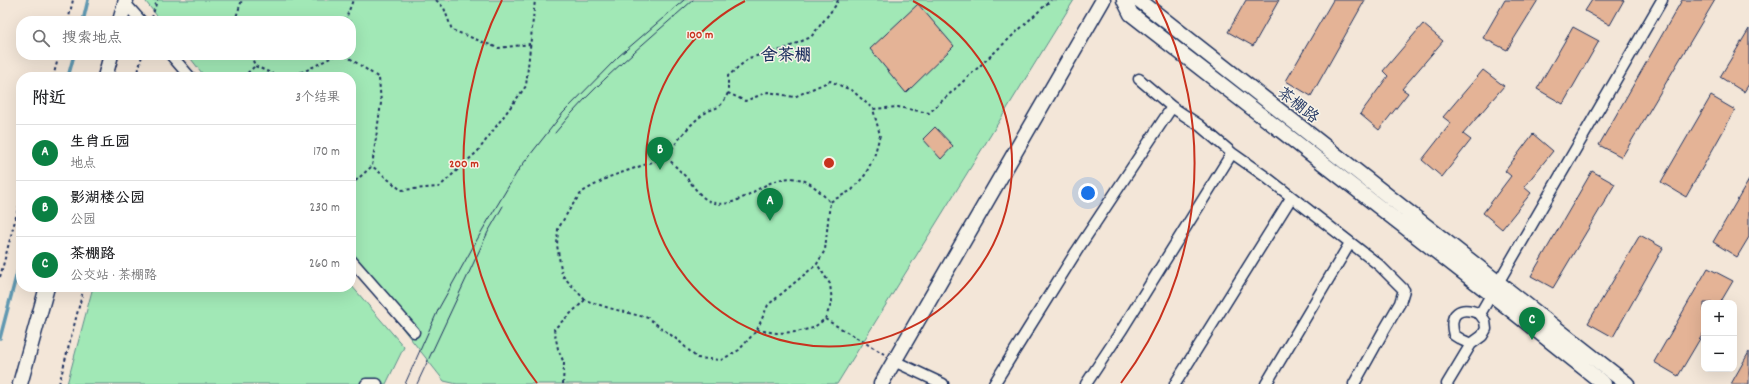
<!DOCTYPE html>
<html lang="zh">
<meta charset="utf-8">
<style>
body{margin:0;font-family:Dekko,"LXGW WenKai TC",sans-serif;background:#f2f2f2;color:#202124}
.controls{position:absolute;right:12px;bottom:12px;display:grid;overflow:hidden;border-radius:8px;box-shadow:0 4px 16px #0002}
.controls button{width:36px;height:36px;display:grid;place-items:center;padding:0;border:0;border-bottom:1px solid #e0e0e0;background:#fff;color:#202124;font:20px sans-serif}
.you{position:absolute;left:1088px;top:193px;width:14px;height:14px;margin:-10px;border:3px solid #fff;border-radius:50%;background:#1a73e8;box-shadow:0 0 0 6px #1a73e833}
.badge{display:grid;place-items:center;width:26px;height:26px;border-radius:50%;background:#0b8043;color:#fff;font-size:13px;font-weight:700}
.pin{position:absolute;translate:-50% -33px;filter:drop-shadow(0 1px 2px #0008)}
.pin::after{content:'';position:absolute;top:21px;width:14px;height:12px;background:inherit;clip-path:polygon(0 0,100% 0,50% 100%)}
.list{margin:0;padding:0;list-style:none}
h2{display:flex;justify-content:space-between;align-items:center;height:52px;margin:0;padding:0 16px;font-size:17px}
h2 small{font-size:13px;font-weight:400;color:#757577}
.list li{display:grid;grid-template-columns:26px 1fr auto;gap:12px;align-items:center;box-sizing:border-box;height:56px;padding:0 16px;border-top:1px solid #e0e0e0}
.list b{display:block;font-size:15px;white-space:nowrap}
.list p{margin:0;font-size:13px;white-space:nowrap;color:#757577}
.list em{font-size:13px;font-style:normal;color:#757577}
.icon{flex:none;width:22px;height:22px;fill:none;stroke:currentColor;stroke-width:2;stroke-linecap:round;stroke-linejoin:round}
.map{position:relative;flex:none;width:1749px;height:384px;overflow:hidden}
.search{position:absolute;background:#fff;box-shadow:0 4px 16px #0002;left:16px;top:16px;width:340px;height:44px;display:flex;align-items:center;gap:10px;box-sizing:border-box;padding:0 14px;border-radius:16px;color:#757577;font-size:15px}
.panel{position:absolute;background:#fff;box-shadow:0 4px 16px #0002;left:16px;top:72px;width:340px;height:220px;border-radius:16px}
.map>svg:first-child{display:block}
.green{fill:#a1e8b6;stroke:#5e8c8a}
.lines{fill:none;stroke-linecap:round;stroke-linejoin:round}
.stream{stroke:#6098b1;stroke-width:3.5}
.building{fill:#e4b396;stroke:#1b2f5e}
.street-casing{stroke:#1b2f5e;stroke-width:13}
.secondary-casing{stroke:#1b2f5e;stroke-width:17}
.path{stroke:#1b2f5e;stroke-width:2;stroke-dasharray:3 3;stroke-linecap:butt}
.street{stroke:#f7f3e8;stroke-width:10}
.secondary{stroke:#f7f3e8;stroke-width:14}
.tram{stroke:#1b2f5e;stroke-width:1}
.ring{fill:none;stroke:#c8321e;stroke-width:2}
.labels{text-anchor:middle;stroke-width:3;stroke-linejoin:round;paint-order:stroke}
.street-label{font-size:16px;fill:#1b2f5e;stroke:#f7f3e8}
.neighbourhood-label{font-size:17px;font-weight:bold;fill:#1b2f5e;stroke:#f7f3e8}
.centre{fill:#c8321e;stroke:#f7f3e8;stroke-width:2}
.ring-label{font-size:12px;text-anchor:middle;font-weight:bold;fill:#c8321e;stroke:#f7f3e8;stroke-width:3;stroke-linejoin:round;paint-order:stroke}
</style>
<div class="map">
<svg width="1749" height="384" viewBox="0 0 1749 384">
<rect width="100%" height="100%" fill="#f3e6d8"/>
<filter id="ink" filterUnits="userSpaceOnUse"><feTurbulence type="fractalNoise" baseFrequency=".025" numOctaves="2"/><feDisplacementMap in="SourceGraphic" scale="8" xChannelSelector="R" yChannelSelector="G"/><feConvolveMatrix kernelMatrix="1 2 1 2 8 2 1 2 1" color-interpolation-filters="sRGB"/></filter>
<g filter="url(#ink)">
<path class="green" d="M 147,0 L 1074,0 L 837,384 L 457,384 L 444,381 L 351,263 L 351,77 L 205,77 L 188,55 L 351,55 L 351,21 L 161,21 L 146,2 Z
M 351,285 L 404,347 L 386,384 L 67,384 L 93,287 L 351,287 Z"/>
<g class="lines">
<path class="stream" d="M 83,21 L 88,0
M 68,77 L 74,55
M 0,338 L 21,258"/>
</g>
<path class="building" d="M 1246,0 L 1279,0 L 1253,46 L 1228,32 Z
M 1333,0 L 1365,0 L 1311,96 L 1286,81 Z
M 1505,0 L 1538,0 L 1507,50 L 1483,38 Z
M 1592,0 L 1624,0 L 1610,25 L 1585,11 Z
M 1682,0 L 1715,0 L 1622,157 L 1599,145 Z
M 918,4 L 954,46 L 906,93 L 870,49 Z
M 1423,24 L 1443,41 L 1402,89 L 1408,93 L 1379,130 L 1360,114 L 1388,76 L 1383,71 Z
M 1573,27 L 1599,41 L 1563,104 L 1537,89 Z
M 1749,29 L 1749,84 L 1744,92 L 1720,77 Z
M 1483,70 L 1504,86 L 1463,134 L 1471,140 L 1442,177 L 1422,160 L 1451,123 L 1443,117 Z
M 1711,96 L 1735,110 L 1686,197 L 1661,182 Z
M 935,127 L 953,146 L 941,159 L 923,139 Z
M 1533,134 L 1553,151 L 1524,187 L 1531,193 L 1502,229 L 1483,213 L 1511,176 L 1505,171 Z
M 1592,171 L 1615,184 L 1553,288 L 1531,276 Z
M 1749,180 L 1749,237 L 1737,257 L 1713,242 Z
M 1640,235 L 1663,248 L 1613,337 L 1588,323 Z
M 1708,268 L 1733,281 L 1720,303 L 1704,303 L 1704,332 L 1678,376 L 1654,362 Z
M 1749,352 L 1749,384 L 1731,384 Z"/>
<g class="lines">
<defs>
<path id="street" d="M 125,3 L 141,21
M 171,55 L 190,77
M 1139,79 L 1172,107 L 1199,125 L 1232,153 L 1266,177 L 1379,265 L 1404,290 L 1400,303 L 1383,332 L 1354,384
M 351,260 L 414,332
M 1471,344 L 1462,340 L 1454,335 C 1448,313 1460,305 1480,314
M 894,361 L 943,384
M 366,384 L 377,384
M 994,384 L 1076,252 L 1172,107
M 1086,384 L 1121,331 L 1232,153
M 1175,384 L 1291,198
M 1266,384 L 1350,243
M 1447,384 L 1471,344 L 1482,336 L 1486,329 L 1485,321 L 1480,314 L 1662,0"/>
<path id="secondary" d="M 1124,0 L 1131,14 L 1491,294 L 1604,384
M 1139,0 L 1627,384
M 120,21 L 126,0
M 105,77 L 111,55
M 20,384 L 47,287
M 881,384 L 1103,0"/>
</defs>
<use href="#street" class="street-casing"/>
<use href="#secondary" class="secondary-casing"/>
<path class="path" d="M 436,0 L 444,8 L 452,30 L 498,48 L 530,44
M 838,0 L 836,5 L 811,37 L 784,49 L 749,58 L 728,76 L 728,93 L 745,101 L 768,92 L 794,97 L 830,81 L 853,91 L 873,109 L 898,107 L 929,113 L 1051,0
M 152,18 L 157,0
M 68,21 L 73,0
M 238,21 L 236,17 L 242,0
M 345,21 L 353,0
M 251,55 L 255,66 L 280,77 L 305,71 L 336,55
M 345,55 L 379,78 L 381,103 L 372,166 L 401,190 L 439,187 L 478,151 L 526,86 L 535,0
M 53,77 L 59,55
M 137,77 L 142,55
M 243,77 L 255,66
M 728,93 C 718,114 716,104 701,116 C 687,127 676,142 667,157 C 673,164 679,170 686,177 C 693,185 699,196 709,201 C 739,215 764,172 798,179 C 811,181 821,193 830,202
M 351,185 L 372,166
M 0,277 L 21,198
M 585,300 L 562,275 L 557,245 L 558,229 L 571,207 L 582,192 L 609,177 L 667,157
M 825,319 L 884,354
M 757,330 L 777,333 L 796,332 L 813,328 L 825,319 L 832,302 L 830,284 L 817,264
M 59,384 L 84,287
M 563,384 L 564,363 L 558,349 L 554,329 L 585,300 L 609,308 L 648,318 L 679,341 L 697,358 L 721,360 L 739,350 L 757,330 L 768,305 L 817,264 L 825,250 L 830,202 L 852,190 L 865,175 L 874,157 L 880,135 L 873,109"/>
<use href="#street" class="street"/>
<use href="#secondary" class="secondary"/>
<path class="tram" d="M 555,133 C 595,83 646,42 693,0
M 405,384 L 439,308 L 483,229 L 519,169 L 563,113 L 619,56 L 684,0
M 417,384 L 488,232 L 503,206"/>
</g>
</g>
<g class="ring">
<path d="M913 1A183 183 0 1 1 745 1"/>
<path d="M537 383A365 365 0 0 1 502 0M1156 0A365 365 0 0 1 1121 383"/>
</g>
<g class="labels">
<g class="street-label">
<text transform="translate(1299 104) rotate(38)" y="6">茶棚路</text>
</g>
<g class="neighbourhood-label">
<text x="786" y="60">舍茶棚</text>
</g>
</g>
<circle cx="829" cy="163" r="6" class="centre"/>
<g class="ring-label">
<text x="700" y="38">100 m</text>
<text x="464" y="167">200 m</text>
</g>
</svg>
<div class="controls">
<button>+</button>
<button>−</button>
</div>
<div class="you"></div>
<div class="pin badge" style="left:770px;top:221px">A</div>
<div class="pin badge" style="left:660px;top:170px">B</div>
<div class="pin badge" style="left:1532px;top:340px">C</div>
<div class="search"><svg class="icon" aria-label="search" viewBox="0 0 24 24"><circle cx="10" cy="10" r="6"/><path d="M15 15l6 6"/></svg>搜索地点</div>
<section class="panel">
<h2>附近<small>3个结果</small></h2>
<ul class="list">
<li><span class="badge">A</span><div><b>生肖丘园</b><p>地点</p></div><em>170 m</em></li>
<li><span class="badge">B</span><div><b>影湖楼公园</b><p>公园</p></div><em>230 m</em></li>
<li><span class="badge">C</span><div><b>茶棚路</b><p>公交站 · 茶棚路</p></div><em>260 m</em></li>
</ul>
</section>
</div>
